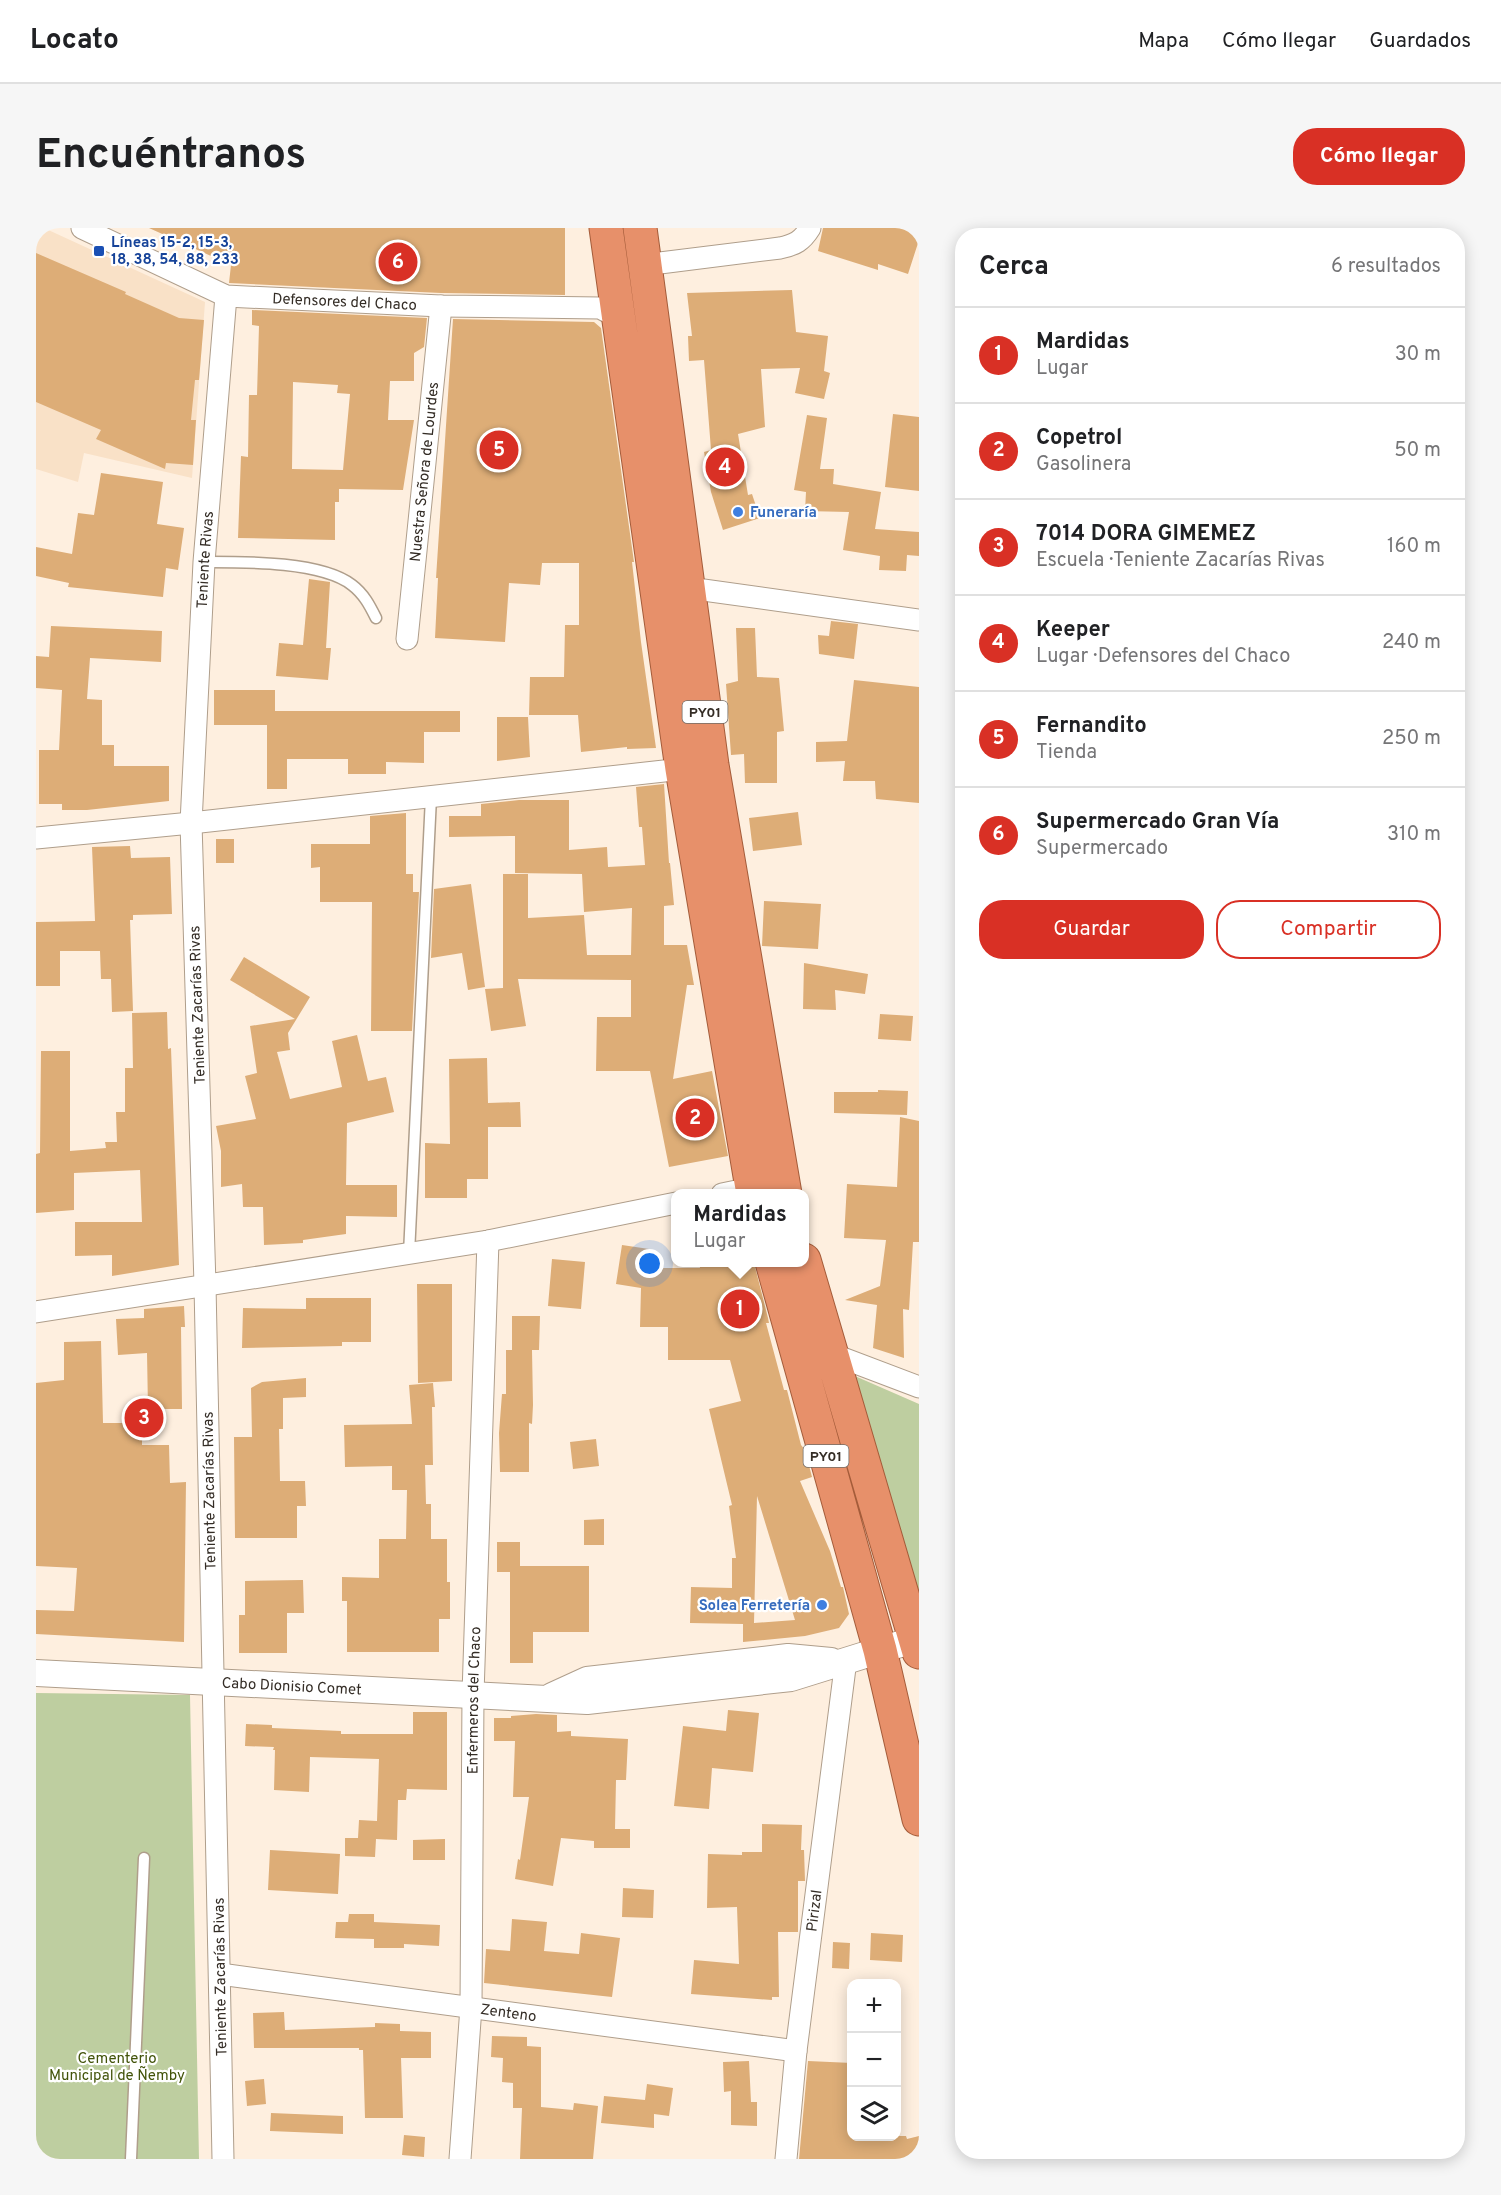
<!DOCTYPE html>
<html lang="es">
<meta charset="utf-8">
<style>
body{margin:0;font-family:Overpass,sans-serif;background:#f6f6f6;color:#202124}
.controls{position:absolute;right:18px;bottom:18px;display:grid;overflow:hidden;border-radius:12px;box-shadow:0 3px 15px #0003}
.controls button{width:54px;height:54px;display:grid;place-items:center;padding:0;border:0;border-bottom:2px solid #e0e0e0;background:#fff;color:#202124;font:30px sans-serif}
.you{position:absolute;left:614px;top:1036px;width:21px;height:21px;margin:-15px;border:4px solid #fff;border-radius:50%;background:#1a73e8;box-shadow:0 0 0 9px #1a73e833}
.badge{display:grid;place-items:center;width:39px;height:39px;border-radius:50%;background:#d93025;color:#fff;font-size:20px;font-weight:700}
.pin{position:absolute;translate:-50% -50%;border:3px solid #fff;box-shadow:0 2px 6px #0006}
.popup{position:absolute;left:635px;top:961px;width:138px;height:78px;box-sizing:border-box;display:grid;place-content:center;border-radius:12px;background:#fff;filter:drop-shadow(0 2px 4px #0005);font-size:20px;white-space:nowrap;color:#757577}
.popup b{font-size:22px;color:#202124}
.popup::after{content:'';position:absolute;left:50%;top:100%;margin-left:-12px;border:12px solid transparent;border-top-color:#fff}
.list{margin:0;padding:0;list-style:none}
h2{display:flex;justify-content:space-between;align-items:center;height:78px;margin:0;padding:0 24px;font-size:26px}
h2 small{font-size:20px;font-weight:400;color:#757577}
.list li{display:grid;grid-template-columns:39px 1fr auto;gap:18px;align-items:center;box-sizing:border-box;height:96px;padding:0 24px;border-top:2px solid #e0e0e0}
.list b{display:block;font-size:22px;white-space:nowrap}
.list p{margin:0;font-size:20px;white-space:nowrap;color:#757577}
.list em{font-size:20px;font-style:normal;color:#757577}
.actions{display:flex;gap:12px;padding:18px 24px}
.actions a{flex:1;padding:14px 0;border:2px solid #d93025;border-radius:24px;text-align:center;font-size:21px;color:#d93025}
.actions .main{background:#d93025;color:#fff}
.icon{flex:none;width:33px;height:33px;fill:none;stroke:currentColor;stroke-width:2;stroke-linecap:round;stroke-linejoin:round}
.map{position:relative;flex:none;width:883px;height:1931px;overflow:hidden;border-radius:24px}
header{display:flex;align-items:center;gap:36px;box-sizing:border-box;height:84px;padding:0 30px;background:#fff;border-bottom:2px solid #e0e0e0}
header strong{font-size:28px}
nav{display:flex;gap:33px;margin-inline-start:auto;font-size:21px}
.intro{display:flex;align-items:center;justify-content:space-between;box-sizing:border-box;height:144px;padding:0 36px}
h1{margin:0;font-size:42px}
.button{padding:15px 27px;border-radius:24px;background:#d93025;color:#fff;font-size:21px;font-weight:700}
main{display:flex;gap:36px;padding:0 36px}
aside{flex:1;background:#fff;border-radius:24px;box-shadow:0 3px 15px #0003}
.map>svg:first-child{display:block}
.built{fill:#f9e1c7}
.green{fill:#becea0}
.building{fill:#ddad77;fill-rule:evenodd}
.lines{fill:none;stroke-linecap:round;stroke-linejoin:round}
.service-casing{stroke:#af9e8b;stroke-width:13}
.minor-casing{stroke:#af9e8b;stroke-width:23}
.tertiary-casing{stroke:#af9e8b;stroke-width:28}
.trunk-casing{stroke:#a45c3a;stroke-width:35}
.service{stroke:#fff;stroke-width:10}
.minor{stroke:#fff;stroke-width:21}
.tertiary{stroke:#fff;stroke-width:26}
.trunk{stroke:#e7906a;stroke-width:33}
.transit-dot{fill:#1a4fb4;stroke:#fff;stroke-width:2}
.shop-dot{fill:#3f7fe0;stroke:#fff;stroke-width:2}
.labels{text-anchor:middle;stroke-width:4.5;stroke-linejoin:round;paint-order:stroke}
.shield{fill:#fff;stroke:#716c67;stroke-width:1.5}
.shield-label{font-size:14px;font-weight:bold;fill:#342d26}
.transit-label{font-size:15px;font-weight:bold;fill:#164399;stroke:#fff;text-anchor:start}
.street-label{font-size:15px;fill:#342d26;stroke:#fff}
.shop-label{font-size:15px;font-weight:bold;fill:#366cbe;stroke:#fff;text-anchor:start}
.park-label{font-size:15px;fill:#425309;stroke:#fff}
</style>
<header>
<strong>Locato</strong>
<nav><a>Mapa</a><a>Cómo llegar</a><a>Guardados</a></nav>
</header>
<div class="intro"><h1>Encuéntranos</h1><a class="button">Cómo llegar</a></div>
<main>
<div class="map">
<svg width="883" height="1931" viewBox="0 0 883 1931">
<rect width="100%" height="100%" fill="#feefdf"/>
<path class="built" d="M 0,0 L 8,0 L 169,74 L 156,250 L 48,225 L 42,254 L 0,241 Z"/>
<path class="green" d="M 812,1145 L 883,1176 L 883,1396 Z
M 0,1465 L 154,1467 L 163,1931 L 0,1931 Z"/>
<path class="building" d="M 113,0 L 529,0 L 529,67 L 405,65 L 193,55 L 195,37 Z
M 787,0 L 864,0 L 883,6 L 883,12 L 872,46 L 842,36 L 842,42 L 782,23 Z
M 0,25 L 90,64 L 89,66 L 143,90 L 168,92 L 163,152 L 159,152 L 155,192 L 160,192 L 157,237 L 130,235 L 129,241 L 60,211 L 65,202 L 0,174 Z
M 756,62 L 760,104 L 792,108 L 788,143 L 794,145 L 788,171 L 759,165 L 764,140 L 725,141 L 729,199 L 702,206 L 712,267 L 716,266 L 724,290 L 687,302 L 675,264 L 668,224 L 675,222 L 668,132 L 653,133 L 652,108 L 656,108 L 651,65 Z
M 216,82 L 391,90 L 388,119 L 378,125 L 378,153 L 354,153 L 352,192 L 378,192 L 367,262 L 303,261 L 303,274 L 299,274 L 299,312 L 202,310 L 205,228 L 212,229 L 213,167 L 221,167 L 223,98 L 216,97 ZM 257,154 L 302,157 L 301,165 L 314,166 L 307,242 L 256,241 Z
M 417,91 L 558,94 L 565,100 L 598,334 L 596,334 L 605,414 L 620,520 L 591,521 L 591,519 L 545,524 L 542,487 L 493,487 L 494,449 L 528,449 L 529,397 L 543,397 L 543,335 L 506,335 L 504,357 L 473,355 L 469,414 L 399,410 L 402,350 L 400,350 Z
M 857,186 L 883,189 L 883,263 L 849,259 Z
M 771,187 L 791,190 L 784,241 L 798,241 L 797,256 L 845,264 L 839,301 L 883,304 L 883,328 L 871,327 L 870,343 L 843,342 L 844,328 L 807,322 L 813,284 L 769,283 L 770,264 L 758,262 Z
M 65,245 L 127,254 L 121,296 L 148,300 L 142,342 L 130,340 L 127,369 L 32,359 L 33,355 L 0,348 L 0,319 L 36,326 L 42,285 L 58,287 Z
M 273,351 L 294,354 L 290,420 L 295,420 L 292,452 L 240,448 L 243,415 L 267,417 Z
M 795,393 L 822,396 L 818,431 L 783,426 L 782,407 L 793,408 Z
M 15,398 L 126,403 L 125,434 L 54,430 L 51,471 L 66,472 L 66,517 L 78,517 L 78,538 L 133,538 L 133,573 L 51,582 L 26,582 L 26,576 L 3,576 L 3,522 L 23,522 L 26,462 L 0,460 L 0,428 L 13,429 Z
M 700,400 L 719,400 L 721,449 L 743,450 L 748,503 L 741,504 L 741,555 L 709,555 L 708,526 L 695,527 L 690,456 L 702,453 Z
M 818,452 L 883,459 L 883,575 L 840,571 L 839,553 L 807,553 L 809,533 L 780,534 L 780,514 L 811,513 Z
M 178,462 L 239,462 L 239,483 L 424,483 L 424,504 L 388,504 L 388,535 L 350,534 L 350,546 L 312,546 L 312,531 L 251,531 L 251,561 L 231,561 L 231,497 L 178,497 Z
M 461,489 L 492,489 L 494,529 L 461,533 Z
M 628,556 L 633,635 L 634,635 L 638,677 L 628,678 L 628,717 L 651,717 L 658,757 L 651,757 L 637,851 L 676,843 L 692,928 L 633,939 L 614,843 L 560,843 L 561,789 L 595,789 L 595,752 L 482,751 L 490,798 L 455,803 L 449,761 L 467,760 L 467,646 L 492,646 L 492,690 L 548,687 L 551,727 L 595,727 L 596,680 L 548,684 L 546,646 L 479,645 L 479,608 L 413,609 L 413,588 L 445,588 L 445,576 L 483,572 L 533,572 L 533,622 L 571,619 L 572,639 L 609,637 L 606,599 L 603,599 L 600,559 Z
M 762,584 L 766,617 L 717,623 L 713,590 Z
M 370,585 L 370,646 L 377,646 L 377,664 L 383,664 L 376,803 L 335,803 L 336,674 L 284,674 L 284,639 L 275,640 L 275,616 L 334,616 L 334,588 Z
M 180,611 L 198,611 L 198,635 L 180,635 Z
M 94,618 L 95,630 L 134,629 L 136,686 L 97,687 L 97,692 L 94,692 L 97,783 L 76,784 L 75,751 L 65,751 L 64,723 L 24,723 L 24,758 L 0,758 L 0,694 L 59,693 L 56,619 Z
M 435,656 L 449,759 L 432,762 L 426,725 L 395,730 L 398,661 Z
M 728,673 L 785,676 L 782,721 L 726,718 Z
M 208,729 L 274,769 L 252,805 L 254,822 L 241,824 L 254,871 L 306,859 L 296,813 L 321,807 L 332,853 L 350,849 L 358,884 L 311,895 L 310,957 L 361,957 L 361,989 L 310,988 L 310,1006 L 267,1012 L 267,1015 L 228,1017 L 227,979 L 207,979 L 206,956 L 185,959 L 185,923 L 180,898 L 220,891 L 209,848 L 221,845 L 214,798 L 259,791 L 194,752 Z
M 768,735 L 832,746 L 829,766 L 799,762 L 800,782 L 767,781 Z
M 131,784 L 132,821 L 135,820 L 143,1037 L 76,1048 L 76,1027 L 39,1028 L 39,994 L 106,994 L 104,942 L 38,945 L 38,982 L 0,985 L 0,926 L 4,925 L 5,823 L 34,823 L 34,923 L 70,920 L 69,914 L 81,914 L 80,884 L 89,884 L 89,840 L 97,840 L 96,785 Z
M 844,786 L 877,788 L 875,813 L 842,811 Z
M 451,830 L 452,875 L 484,874 L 485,899 L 452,899 L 452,951 L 431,951 L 431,970 L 389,970 L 389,915 L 414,916 L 413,831 Z
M 842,862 L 872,863 L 871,887 L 798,885 L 798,864 L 842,864 Z
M 864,889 L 883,893 L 883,1014 L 877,1014 L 873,1082 L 867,1081 L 868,1130 L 837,1120 L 841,1077 L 809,1072 L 844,1058 L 850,1012 L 808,1010 L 811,956 L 861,959 Z
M 586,1017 L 613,1021 L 611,1040 L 664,1040 L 663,1035 L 718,1035 L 732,1090 L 733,1095 L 730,1095 L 748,1162 L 751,1162 L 765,1217 L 769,1222 L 776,1249 L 764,1253 L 794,1323 L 805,1359 L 807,1359 L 813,1386 L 803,1400 L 769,1408 L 707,1414 L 707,1396 L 654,1395 L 655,1359 L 696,1360 L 696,1330 L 700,1330 L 693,1278 L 696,1277 L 673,1181 L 705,1173 L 694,1132 L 632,1132 L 632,1099 L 604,1099 L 605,1060 L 580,1056 ZM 721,1268 L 759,1392 L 718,1395 Z
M 516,1031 L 549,1034 L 545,1081 L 512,1078 Z
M 381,1056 L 416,1056 L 416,1153 L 382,1155 Z
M 270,1070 L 335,1070 L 335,1114 L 306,1114 L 306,1118 L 206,1120 L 207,1080 L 270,1081 Z
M 148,1078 L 149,1099 L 145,1099 L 146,1181 L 112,1181 L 111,1125 L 82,1127 L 80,1091 L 108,1090 L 108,1081 Z
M 476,1088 L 504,1088 L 503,1122 L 496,1122 L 497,1177 L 496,1196 L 493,1195 L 493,1244 L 464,1244 L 463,1205 L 466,1166 L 470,1166 L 470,1122 L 476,1122 Z
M 65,1113 L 67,1195 L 106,1195 L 106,1217 L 133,1217 L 134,1255 L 150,1254 L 148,1414 L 0,1406 L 0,1382 L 38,1383 L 41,1340 L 0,1338 L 0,1155 L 28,1152 L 28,1114 Z
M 270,1150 L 270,1169 L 247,1170 L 247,1201 L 243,1201 L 244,1253 L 269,1253 L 270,1278 L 261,1278 L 261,1310 L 199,1310 L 198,1209 L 216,1209 L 215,1160 L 226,1154 Z
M 397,1155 L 399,1179 L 396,1179 L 397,1237 L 389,1237 L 390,1276 L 395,1276 L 395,1311 L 411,1311 L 411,1354 L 414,1354 L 414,1391 L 403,1391 L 403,1424 L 311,1424 L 311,1373 L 306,1373 L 306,1349 L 343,1350 L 343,1311 L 370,1311 L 371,1262 L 356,1262 L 356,1238 L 309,1239 L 308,1197 L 376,1196 L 373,1157 Z
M 560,1211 L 563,1238 L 537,1241 L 534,1214 Z
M 568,1291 L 568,1317 L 548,1317 L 548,1292 Z
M 461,1314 L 484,1314 L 484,1338 L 553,1338 L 553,1404 L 497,1404 L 497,1435 L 474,1435 L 474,1344 L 461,1344 Z
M 267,1352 L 268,1385 L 251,1385 L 251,1425 L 203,1425 L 203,1387 L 209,1387 L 209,1353 Z
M 692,1482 L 723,1485 L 717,1544 L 676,1540 L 673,1581 L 638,1578 L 647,1498 L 690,1503 Z
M 377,1484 L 411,1484 L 411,1562 L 371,1561 L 370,1572 L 362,1572 L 361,1612 L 340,1611 L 339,1629 L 309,1628 L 309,1610 L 322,1610 L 323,1592 L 341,1593 L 343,1531 L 274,1529 L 273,1564 L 238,1562 L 239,1522 L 237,1522 L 238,1519 L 209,1518 L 210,1496 L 236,1497 L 236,1500 L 305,1503 L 305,1506 L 377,1506 Z
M 500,1486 L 521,1487 L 521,1504 L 535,1503 L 535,1508 L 592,1511 L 590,1552 L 580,1552 L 579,1601 L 594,1601 L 594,1620 L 558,1620 L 558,1613 L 525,1610 L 517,1658 L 479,1651 L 482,1631 L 484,1632 L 493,1569 L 477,1569 L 479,1513 L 458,1513 L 458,1490 L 475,1490 L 475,1488 Z
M 726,1596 L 766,1597 L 765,1622 L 768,1622 L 769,1653 L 762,1653 L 762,1704 L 742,1704 L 743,1769 L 736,1769 L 736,1772 L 655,1766 L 658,1732 L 703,1736 L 701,1679 L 671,1680 L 672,1626 L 706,1627 L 706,1624 L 726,1624 Z
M 409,1611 L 409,1632 L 377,1632 L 377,1612 Z
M 234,1622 L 304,1626 L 302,1666 L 232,1662 Z
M 587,1660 L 618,1662 L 617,1690 L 586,1689 Z
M 313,1686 L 338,1686 L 338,1694 L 404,1697 L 403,1718 L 368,1716 L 368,1720 L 338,1720 L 338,1711 L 299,1710 L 300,1694 L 312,1694 Z
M 476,1691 L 511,1694 L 508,1723 L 543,1726 L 545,1705 L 584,1710 L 576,1769 L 448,1755 L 450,1721 L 474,1723 Z
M 835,1705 L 867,1707 L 866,1734 L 834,1732 Z
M 797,1714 L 814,1715 L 813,1741 L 796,1740 Z
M 248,1784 L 249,1802 L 339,1799 L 339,1795 L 364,1796 L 364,1803 L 395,1804 L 395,1830 L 365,1830 L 367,1890 L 329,1890 L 327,1822 L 323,1822 L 323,1820 L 218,1820 L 217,1785 Z
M 456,1808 L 491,1809 L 491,1818 L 505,1819 L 505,1879 L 537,1882 L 538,1875 L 562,1878 L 557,1931 L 484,1931 L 486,1880 L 477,1880 L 477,1855 L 466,1854 L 467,1830 L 455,1829 Z
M 713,1833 L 715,1874 L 721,1874 L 721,1898 L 695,1897 L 695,1863 L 688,1864 L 687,1834 Z
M 772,1833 L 816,1835 L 816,1908 L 870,1908 L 871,1911 L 883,1908 L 883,1931 L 763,1931 Z
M 228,1851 L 230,1876 L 211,1878 L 209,1853 Z
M 611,1856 L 637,1860 L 633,1888 L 618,1886 L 618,1900 L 565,1895 L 568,1868 L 609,1872 Z
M 235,1885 L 307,1888 L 307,1906 L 234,1903 Z
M 368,1907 L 389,1909 L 388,1929 L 366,1927 Z"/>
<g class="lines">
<defs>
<path id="service" d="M 168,334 C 207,334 285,333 316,357 C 328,366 334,378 340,390
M 373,1026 L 395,569
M 95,1931 L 108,1630"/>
<g id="minor">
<path id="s1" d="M 46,0 L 190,68 L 405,78 L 564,80 L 583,90"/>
<path d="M 608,37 L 744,20 C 759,17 766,13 774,0"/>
<path d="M 653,360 L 883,392"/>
<path id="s2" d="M 371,411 L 405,78"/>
<path d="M 0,610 L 155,595 L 646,541"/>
<path d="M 686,966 L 715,960"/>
<path d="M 0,1084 L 452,1013 L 640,975"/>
<path d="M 796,1126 L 883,1159"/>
<path id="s3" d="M 184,1746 L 760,1823"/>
<path id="s4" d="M 187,1931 L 169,1057 L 155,595 L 168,334 L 190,68"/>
<path id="s5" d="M 424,1931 L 435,1779 L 437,1466 L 452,1013"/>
<path id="s6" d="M 750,1931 L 760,1823 L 810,1432"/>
</g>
<g id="tertiary">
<path id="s7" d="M 0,1445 L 551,1473 L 755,1450 L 880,1411"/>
<path d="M 516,1468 L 551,1452 L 752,1429 L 795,1433"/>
</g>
<path id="trunk" d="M 570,0 L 646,541 L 717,966
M 604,0 L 676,537 L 749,966
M 768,1032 L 883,1424
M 736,1034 L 844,1422 L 883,1591"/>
</defs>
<use href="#service" class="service-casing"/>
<use href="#minor" class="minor-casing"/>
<use href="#tertiary" class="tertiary-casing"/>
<use href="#trunk" class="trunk-casing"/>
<use href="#service" class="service"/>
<use href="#minor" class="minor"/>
<use href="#tertiary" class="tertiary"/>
<use href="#trunk" class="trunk"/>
</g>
<rect class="transit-dot" x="57" y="17" width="12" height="12" rx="3"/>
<g class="shop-dot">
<circle cx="702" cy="284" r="6"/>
<circle cx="786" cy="1377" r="6"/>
</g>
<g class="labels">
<g class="shield">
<rect x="646.5" y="473" width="45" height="22" rx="4.5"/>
<rect x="767.5" y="1217" width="45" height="22" rx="4.5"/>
</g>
<g class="shield-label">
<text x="669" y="489">PY01</text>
<text x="790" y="1233">PY01</text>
</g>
<g class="transit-label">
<text x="75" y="19">Líneas 15-2, 15-3,<tspan x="75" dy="17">18, 38, 54, 88, 233</tspan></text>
</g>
<g class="street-label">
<text dy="5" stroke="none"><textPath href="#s1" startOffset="278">Defensores del Chaco</textPath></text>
<text dy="5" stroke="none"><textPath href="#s2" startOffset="168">Nuestra Señora de Lourdes</textPath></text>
<text dy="5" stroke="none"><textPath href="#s4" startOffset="1600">Teniente Rivas</textPath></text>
<text transform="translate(161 777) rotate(-92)" y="5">Teniente Zacarías Rivas</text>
<text transform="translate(173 1263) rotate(-91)" y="5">Teniente Zacarías Rivas</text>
<text dy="5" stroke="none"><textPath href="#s7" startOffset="256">Cabo Dionisio Comet</textPath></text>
<text dy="5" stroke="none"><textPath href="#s5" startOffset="459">Enfermeros del Chaco</textPath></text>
<text dy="5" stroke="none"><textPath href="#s6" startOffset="250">Pirizal</textPath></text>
<text transform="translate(184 1749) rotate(-91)" y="5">Teniente Zacarías Rivas</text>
<text dy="5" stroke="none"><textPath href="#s3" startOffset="291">Zenteno</textPath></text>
</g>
<g class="shop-label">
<text x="714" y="289">Funeraría</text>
<text x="774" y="1382" text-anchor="end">Solea Ferretería</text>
</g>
<g class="park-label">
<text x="81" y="1835">Cementerio<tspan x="81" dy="17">Municipal de Ñemby</tspan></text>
</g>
</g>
</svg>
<div class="controls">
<button>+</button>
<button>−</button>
<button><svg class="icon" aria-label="layers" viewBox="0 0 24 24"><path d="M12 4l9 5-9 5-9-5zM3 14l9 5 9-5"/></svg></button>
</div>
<div class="you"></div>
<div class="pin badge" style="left:704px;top:1081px">1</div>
<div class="popup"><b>Mardidas</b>Lugar</div>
<div class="pin badge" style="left:659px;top:890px">2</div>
<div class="pin badge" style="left:108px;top:1190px">3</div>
<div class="pin badge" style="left:689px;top:239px">4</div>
<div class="pin badge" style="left:463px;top:222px">5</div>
<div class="pin badge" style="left:362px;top:34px">6</div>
</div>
<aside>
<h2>Cerca<small>6 resultados</small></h2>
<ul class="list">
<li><span class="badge">1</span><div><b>Mardidas</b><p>Lugar</p></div><em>30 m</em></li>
<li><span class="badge">2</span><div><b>Copetrol</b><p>Gasolinera</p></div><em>50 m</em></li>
<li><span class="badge">3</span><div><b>7014 DORA GIMEMEZ</b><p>Escuela · Teniente Zacarías Rivas</p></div><em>160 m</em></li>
<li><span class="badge">4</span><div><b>Keeper</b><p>Lugar · Defensores del Chaco</p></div><em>240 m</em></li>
<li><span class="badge">5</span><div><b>Fernandito</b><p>Tienda</p></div><em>250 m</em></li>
<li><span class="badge">6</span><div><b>Supermercado Gran Vía</b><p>Supermercado</p></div><em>310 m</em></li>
</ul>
<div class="actions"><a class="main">Guardar</a><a>Compartir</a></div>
</aside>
</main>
